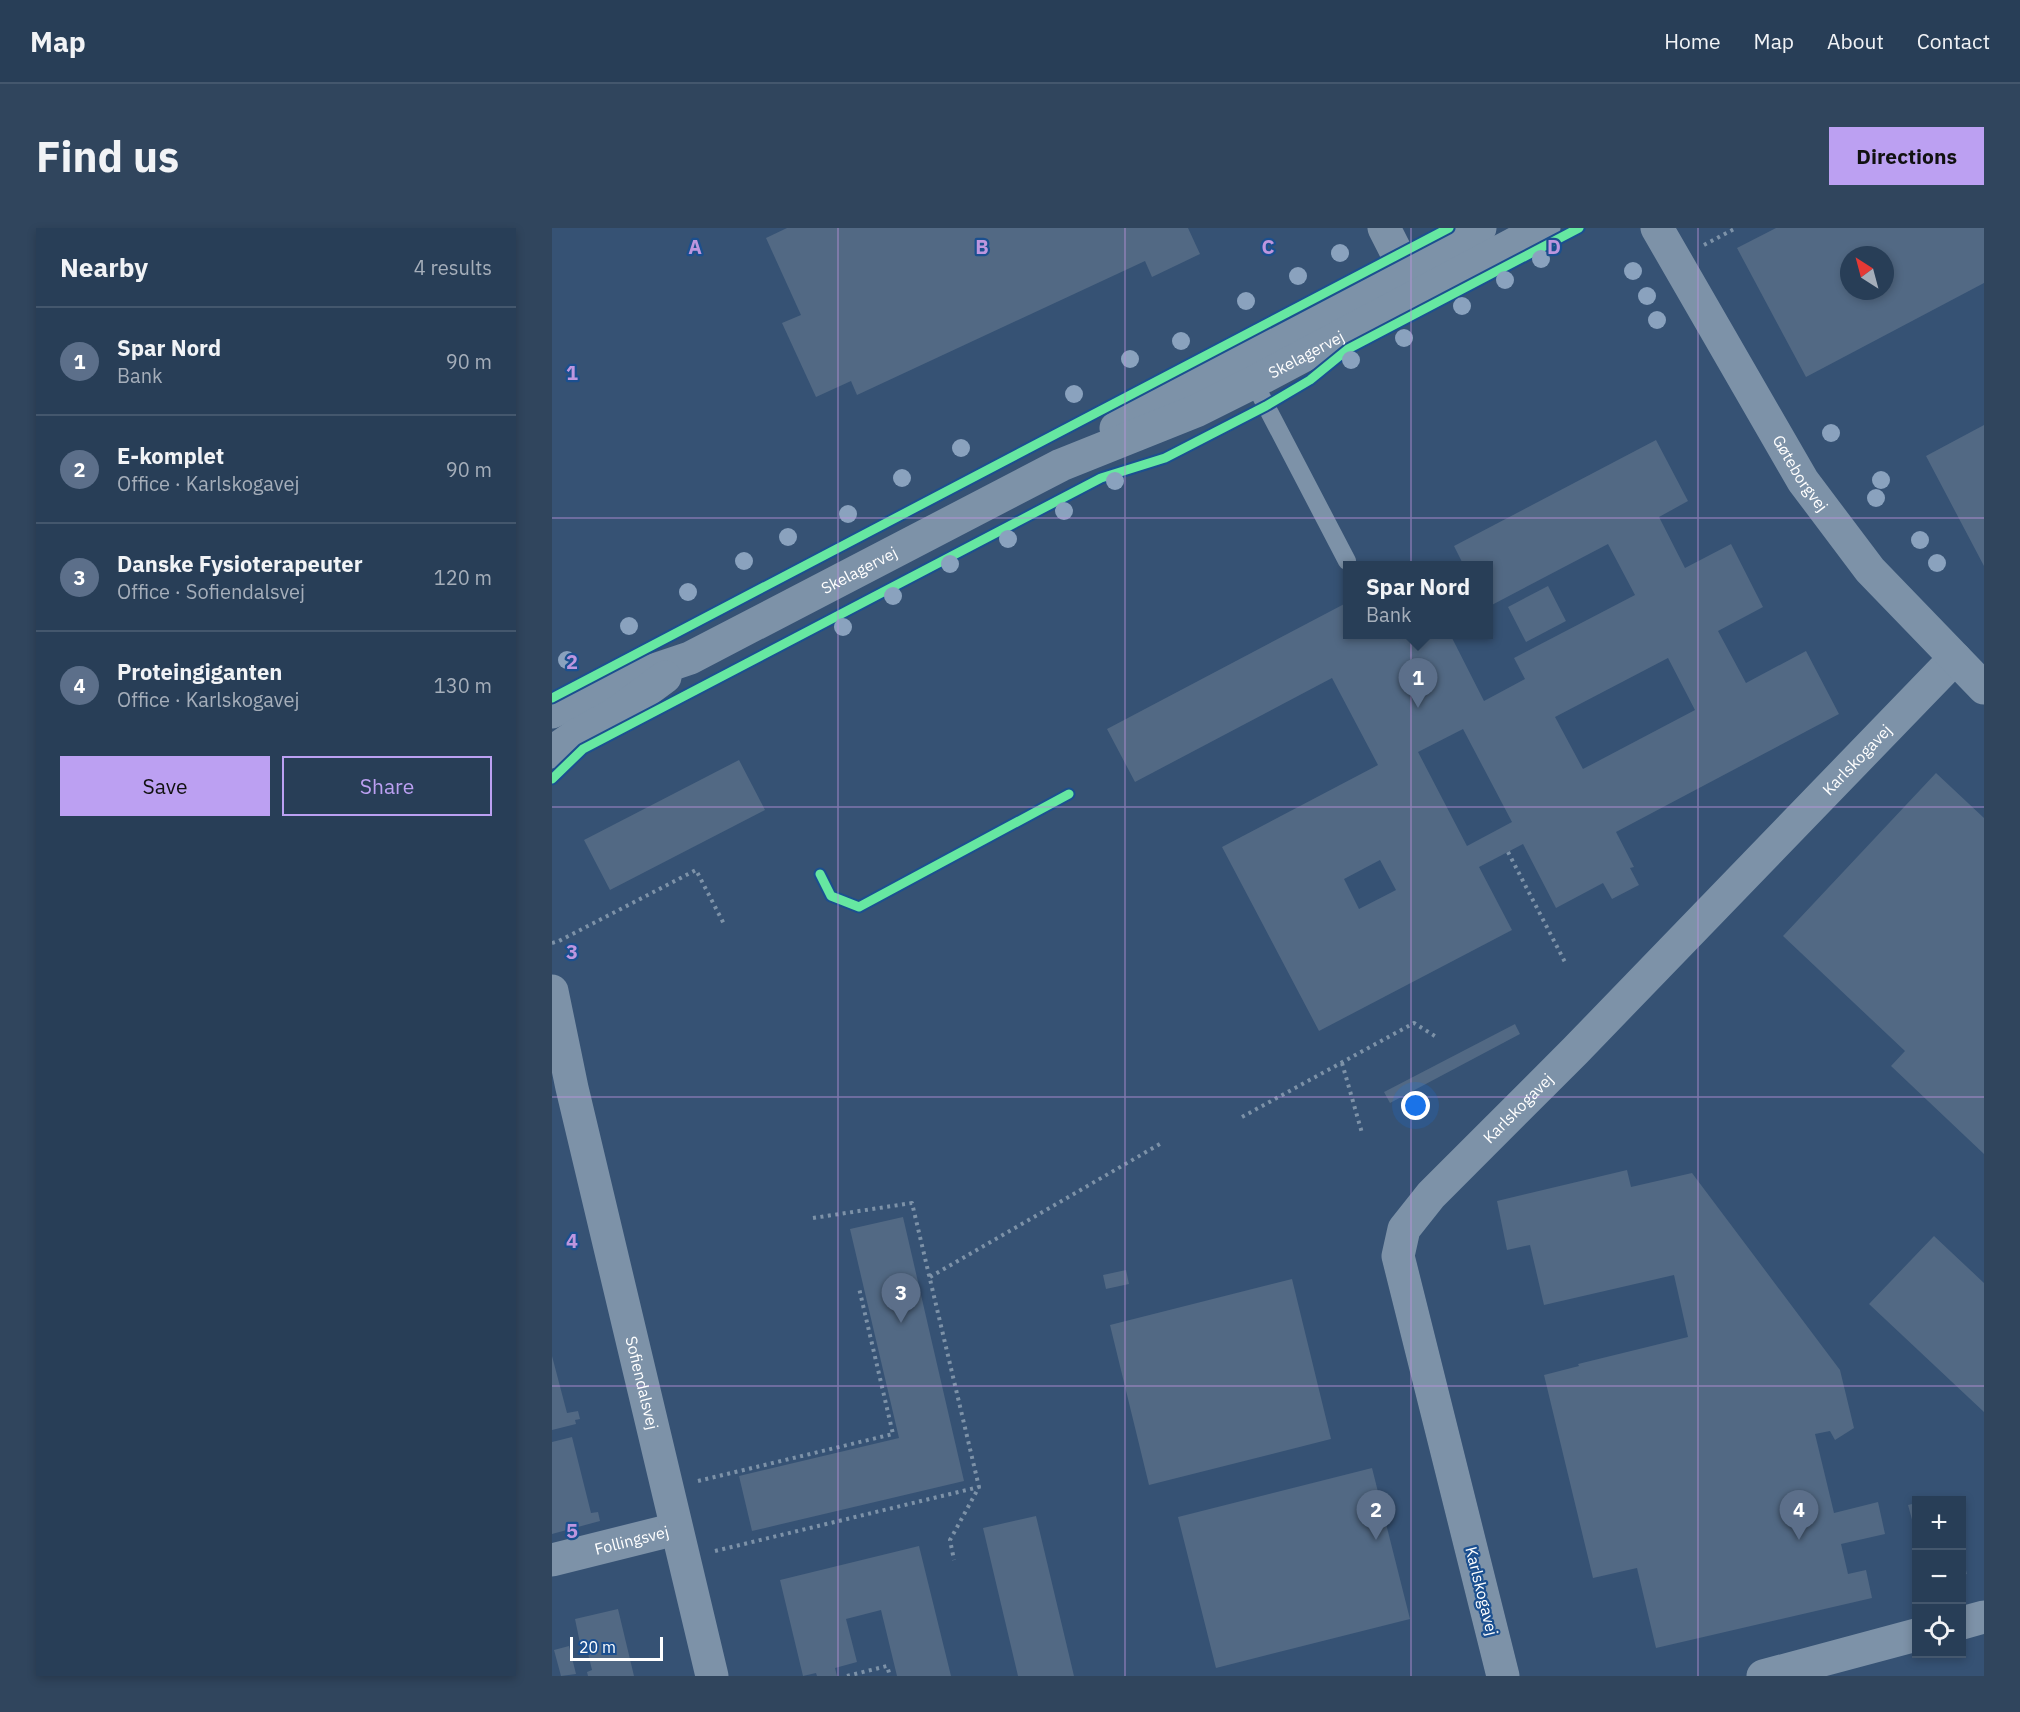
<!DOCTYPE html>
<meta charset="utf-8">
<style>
body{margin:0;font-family:"IBM Plex Sans",sans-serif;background:#30455d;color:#f1f3f6}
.controls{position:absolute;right:18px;bottom:18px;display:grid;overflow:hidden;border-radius:0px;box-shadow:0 3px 9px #0003}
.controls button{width:54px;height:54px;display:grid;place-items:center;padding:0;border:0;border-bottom:2px solid #44576d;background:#283e57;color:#f1f3f6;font:30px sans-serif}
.compass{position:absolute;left:1288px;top:18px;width:54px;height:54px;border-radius:50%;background:#283e57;box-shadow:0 3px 9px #0003;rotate:324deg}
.scale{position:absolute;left:18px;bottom:15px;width:93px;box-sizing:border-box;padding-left:6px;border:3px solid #fff;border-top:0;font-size:16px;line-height:21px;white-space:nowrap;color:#fff;-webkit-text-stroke:4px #1b4f8f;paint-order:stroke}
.you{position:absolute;left:864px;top:878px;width:21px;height:21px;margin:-15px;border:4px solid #fff;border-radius:50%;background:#1a73e8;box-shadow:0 0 0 9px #1a73e833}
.badge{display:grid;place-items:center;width:39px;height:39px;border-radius:50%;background:#bca0f2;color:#fff;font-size:20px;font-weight:700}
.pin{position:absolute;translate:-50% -50px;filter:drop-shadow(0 2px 3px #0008)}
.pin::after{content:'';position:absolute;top:32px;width:21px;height:18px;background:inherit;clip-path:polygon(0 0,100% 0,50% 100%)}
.popup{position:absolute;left:791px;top:333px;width:150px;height:78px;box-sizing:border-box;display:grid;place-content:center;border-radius:0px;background:#283e57;filter:drop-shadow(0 2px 4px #0005);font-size:20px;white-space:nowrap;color:#a5aeba}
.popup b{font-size:22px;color:#f1f3f6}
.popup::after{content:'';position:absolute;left:50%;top:100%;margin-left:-12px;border:12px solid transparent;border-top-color:#283e57}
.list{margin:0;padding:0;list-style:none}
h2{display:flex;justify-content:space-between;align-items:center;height:78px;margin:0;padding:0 24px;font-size:26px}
h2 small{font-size:20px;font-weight:400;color:#a5aeba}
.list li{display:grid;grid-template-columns:39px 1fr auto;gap:18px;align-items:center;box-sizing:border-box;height:108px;padding:0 24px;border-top:2px solid #44576d}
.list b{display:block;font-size:22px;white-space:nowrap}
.list p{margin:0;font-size:20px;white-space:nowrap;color:#a5aeba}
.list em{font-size:20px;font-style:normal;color:#a5aeba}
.actions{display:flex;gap:12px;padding:18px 24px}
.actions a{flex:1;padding:14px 0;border:2px solid #bca0f2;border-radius:0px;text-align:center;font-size:21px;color:#bca0f2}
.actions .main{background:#bca0f2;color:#111}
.icon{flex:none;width:33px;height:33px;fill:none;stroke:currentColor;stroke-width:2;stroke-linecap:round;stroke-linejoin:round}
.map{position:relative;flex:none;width:1432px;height:1448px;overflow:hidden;border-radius:0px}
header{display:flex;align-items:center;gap:36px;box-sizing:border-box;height:84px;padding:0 30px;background:#283e57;border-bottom:2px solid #44576d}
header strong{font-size:28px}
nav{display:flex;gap:33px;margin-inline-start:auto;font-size:21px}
.intro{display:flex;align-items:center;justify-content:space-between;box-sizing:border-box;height:144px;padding:0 36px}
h1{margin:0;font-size:42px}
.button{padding:15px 27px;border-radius:0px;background:#bca0f2;color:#111;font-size:21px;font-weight:700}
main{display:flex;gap:36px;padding:0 36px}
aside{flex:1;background:#283e57;border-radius:0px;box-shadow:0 3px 9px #0003}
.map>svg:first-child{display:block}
.building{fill:#526984;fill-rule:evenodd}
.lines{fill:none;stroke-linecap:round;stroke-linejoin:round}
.path{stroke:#7d92a8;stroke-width:4;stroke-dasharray:3 4.5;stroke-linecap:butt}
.service{stroke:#7d92a8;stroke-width:18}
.minor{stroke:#7d92a8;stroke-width:33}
.tertiary{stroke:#7d92a8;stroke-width:33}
.cycleway-casing{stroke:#1b4f8f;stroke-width:13}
.cycleway{stroke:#66e7a1;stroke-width:9}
.tree{fill:#8aa2be}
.grid{fill:none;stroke:#bd96df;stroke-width:1.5;stroke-opacity:0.55}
.labels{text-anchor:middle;stroke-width:4.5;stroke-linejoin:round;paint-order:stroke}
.street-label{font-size:16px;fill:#fff;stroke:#1b4f8f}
.grid-label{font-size:20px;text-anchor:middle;font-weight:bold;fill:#bd96df;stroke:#1b4f8f;stroke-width:4.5;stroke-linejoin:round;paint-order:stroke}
</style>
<header>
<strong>Map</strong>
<nav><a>Home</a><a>Map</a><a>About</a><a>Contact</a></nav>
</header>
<div class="intro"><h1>Find us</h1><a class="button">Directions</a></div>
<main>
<aside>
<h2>Nearby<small>4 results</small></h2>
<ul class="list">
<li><span class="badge" style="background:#5c6f8a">1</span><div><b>Spar Nord</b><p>Bank</p></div><em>90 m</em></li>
<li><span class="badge" style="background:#5c6f8a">2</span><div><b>E-komplet</b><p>Office · Karlskogavej</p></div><em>90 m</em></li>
<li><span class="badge" style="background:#5c6f8a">3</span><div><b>Danske Fysioterapeuter</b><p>Office · Sofiendalsvej</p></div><em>120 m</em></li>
<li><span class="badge" style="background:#5c6f8a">4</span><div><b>Proteingiganten</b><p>Office · Karlskogavej</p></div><em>130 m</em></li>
</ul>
<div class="actions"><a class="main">Save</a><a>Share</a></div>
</aside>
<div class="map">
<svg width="1432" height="1448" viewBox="0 0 1432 1448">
<rect width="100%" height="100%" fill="#365274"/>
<path class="building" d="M 235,0 L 636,0 L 648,26 L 600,49 L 593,33 L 305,167 L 299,153 L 264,169 L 230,95 L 249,87 L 214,10 Z
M 1224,0 L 1432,0 L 1432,55 L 1254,149 L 1185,20 ZM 1297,27 L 1333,27 L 1333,63 L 1297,63 Z
M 1432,197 L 1432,338 L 1374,228 Z
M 1104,212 L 1136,273 L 1107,289 L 1133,340 L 1179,316 L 1211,379 L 1166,403 L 1194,455 L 1254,423 L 1287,486 L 1064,604 L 1082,639 L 1078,640 L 1087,657 L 1060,671 L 1051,655 L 1004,680 L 971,616 L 927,639 L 960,702 L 767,803 L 670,619 L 826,537 L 780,450 L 583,554 L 555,501 L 796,374 L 796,406 L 898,406 L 932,473 L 973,451 L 962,430 L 1083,367 L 1056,316 L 936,379 L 936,338 L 912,338 L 902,318 ZM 1116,430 L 1143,482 L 1031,541 L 1003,489 ZM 911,501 L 960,594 L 915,618 L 866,524 ZM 828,632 L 844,662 L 807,681 L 792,651 Z
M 996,358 L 1014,393 L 974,414 L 956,379 Z
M 187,532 L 213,582 L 58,662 L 32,612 Z
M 1384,545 L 1432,590 L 1432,926 L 1339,838 L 1353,823 L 1231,708 Z
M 963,796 L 968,806 L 838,875 L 832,864 L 834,863 Z
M 1075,942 L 1079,959 L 1140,945 L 1288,1142 L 1302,1200 L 1283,1212 L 1278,1203 L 1263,1206 L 1282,1285 L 1326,1274 L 1333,1306 L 1289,1316 L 1296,1346 L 1314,1342 L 1320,1370 L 1104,1420 L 1085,1340 L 1041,1350 L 992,1147 L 1027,1138 L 1026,1136 L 1136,1109 L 1122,1047 L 992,1077 L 978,1017 L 955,1022 L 945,973 Z
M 351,989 L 412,1253 L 200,1303 L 187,1248 L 347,1210 L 298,1001 Z
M 1382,1008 L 1432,1055 L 1432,1184 L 1317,1076 Z
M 574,1042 L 577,1056 L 554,1061 L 551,1047 Z
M 740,1051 L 779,1211 L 597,1257 L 558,1097 Z
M 0,1128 L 15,1185 L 26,1183 L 28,1191 L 23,1192 L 24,1196 L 0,1202 Z
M 20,1209 L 39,1285 L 46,1284 L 48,1293 L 0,1306 L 0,1214 Z
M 820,1240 L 858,1391 L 664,1440 L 626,1289 Z
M 1364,1275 L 1364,1306 L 1356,1277 Z
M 484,1288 L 522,1448 L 466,1448 L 431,1300 Z
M 367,1318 L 399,1448 L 345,1448 L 329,1382 L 294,1391 L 305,1434 L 283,1440 L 285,1448 L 265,1448 L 264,1445 L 251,1448 L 228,1352 Z
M 1410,1327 L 1415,1346 L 1410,1347 Z
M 66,1381 L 82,1448 L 36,1448 L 35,1444 L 40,1442 L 33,1413 L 28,1415 L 23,1391 Z
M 17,1418 L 24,1446 L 9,1448 L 2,1422 Z"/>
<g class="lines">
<path class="path" d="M 1152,17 L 1184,0
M 956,624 L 1014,736
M 0,715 L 7,713 L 144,642 L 172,696
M 790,835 L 810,905
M 690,889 L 862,795 L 886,810
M 261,990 L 360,975 L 427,1259 L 398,1312 L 402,1332
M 378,1049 L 608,916
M 146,1253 L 341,1206 L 307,1060
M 163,1323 L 427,1259
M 295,1448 L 335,1438 L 338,1448"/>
<path class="service" d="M 699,149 L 795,333"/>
<g class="minor">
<path d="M 832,0 L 865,65"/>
<path id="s1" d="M 0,1332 L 124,1301"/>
<path d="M 1410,1395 L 1432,1389"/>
<path id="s2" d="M 951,1448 L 846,1028 L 852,1001 L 879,967 L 1023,823 L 1403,430"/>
<path d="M 1211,1448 L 1364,1407"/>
</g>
<g class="tertiary">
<path id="s3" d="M 1105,0 L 1251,253 L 1318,342 L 1432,460"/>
<path d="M 564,200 L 631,156 L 928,0"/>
<path id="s4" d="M 0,484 L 49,460 L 138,430 L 509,237 L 644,183 L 702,154 L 992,0"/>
<path d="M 0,524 L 23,508 L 63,486 L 113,449"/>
<path id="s5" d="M 0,763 L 20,860 L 160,1448"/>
</g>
<defs>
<path id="cycleway" d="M 0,470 L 897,0
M 0,551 L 31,521 L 549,250 L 613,230 L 714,178 L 758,152 L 796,121 L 1027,0
M 268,646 L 279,668 L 307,679 L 517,566"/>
</defs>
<use href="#cycleway" class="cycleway-casing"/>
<use href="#cycleway" class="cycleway"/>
</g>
<g class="tree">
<circle cx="788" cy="25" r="9"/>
<circle cx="989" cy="31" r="9"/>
<circle cx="1081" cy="43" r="9"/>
<circle cx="746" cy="48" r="9"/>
<circle cx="953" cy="52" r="9"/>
<circle cx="1095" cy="68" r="9"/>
<circle cx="694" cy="73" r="9"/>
<circle cx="910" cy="78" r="9"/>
<circle cx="1105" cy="92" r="9"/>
<circle cx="852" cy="110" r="9"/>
<circle cx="629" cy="113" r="9"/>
<circle cx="578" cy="131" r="9"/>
<circle cx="799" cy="132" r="9"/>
<circle cx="522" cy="166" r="9"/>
<circle cx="1279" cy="205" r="9"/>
<circle cx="409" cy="220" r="9"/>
<circle cx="350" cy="250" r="9"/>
<circle cx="1329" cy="252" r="9"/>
<circle cx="563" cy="253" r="9"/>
<circle cx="1324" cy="270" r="9"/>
<circle cx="512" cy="283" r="9"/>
<circle cx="296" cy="286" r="9"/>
<circle cx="236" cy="309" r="9"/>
<circle cx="456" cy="311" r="9"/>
<circle cx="1368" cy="312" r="9"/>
<circle cx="192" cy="333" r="9"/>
<circle cx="1385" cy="335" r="9"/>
<circle cx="398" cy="336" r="9"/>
<circle cx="136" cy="364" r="9"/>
<circle cx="341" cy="368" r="9"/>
<circle cx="77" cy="398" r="9"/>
<circle cx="291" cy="399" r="9"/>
<circle cx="15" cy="432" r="9"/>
</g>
<path class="grid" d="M 286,0 L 286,1448M 573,0 L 573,1448M 859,0 L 859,1448M 1146,0 L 1146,1448M 0,290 L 1432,290M 0,579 L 1432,579M 0,869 L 1432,869M 0,1158 L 1432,1158"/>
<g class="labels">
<g class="street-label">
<text dy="6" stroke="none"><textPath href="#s4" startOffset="836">Skelagervej</textPath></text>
<text dy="6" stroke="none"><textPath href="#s3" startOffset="284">Gøteborgvej</textPath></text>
<text dy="6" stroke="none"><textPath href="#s4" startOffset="339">Skelagervej</textPath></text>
<text dy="6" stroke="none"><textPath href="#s2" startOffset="1113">Karlskogavej</textPath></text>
<text dy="6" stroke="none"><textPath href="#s2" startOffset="627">Karlskogavej</textPath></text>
<text dy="6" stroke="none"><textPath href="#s5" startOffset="402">Sofiendalsvej</textPath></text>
<text dy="6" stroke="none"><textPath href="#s1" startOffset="82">Follingsvej</textPath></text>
<text transform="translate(930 1363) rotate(76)" y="6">Karlskogavej</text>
</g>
</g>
<g class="grid-label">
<text x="143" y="26">A</text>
<text x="430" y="26">B</text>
<text x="716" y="26">C</text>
<text x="1002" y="26">D</text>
<text x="20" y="152">1</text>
<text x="20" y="441">2</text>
<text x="20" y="731">3</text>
<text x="20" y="1020">4</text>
<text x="20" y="1310">5</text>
</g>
</svg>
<div class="controls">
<button>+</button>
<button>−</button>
<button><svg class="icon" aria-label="locate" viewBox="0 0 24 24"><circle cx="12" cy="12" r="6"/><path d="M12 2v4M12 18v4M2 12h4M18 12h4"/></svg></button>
</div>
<svg class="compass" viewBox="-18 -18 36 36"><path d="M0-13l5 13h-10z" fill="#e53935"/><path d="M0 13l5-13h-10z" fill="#a5aeba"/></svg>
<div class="scale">20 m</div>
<div class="you"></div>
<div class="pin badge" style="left:866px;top:480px;background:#5c6f8a">1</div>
<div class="popup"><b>Spar Nord</b>Bank</div>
<div class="pin badge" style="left:824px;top:1312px;background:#5c6f8a">2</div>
<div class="pin badge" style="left:349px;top:1095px;background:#5c6f8a">3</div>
<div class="pin badge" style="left:1247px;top:1312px;background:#5c6f8a">4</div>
</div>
</main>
